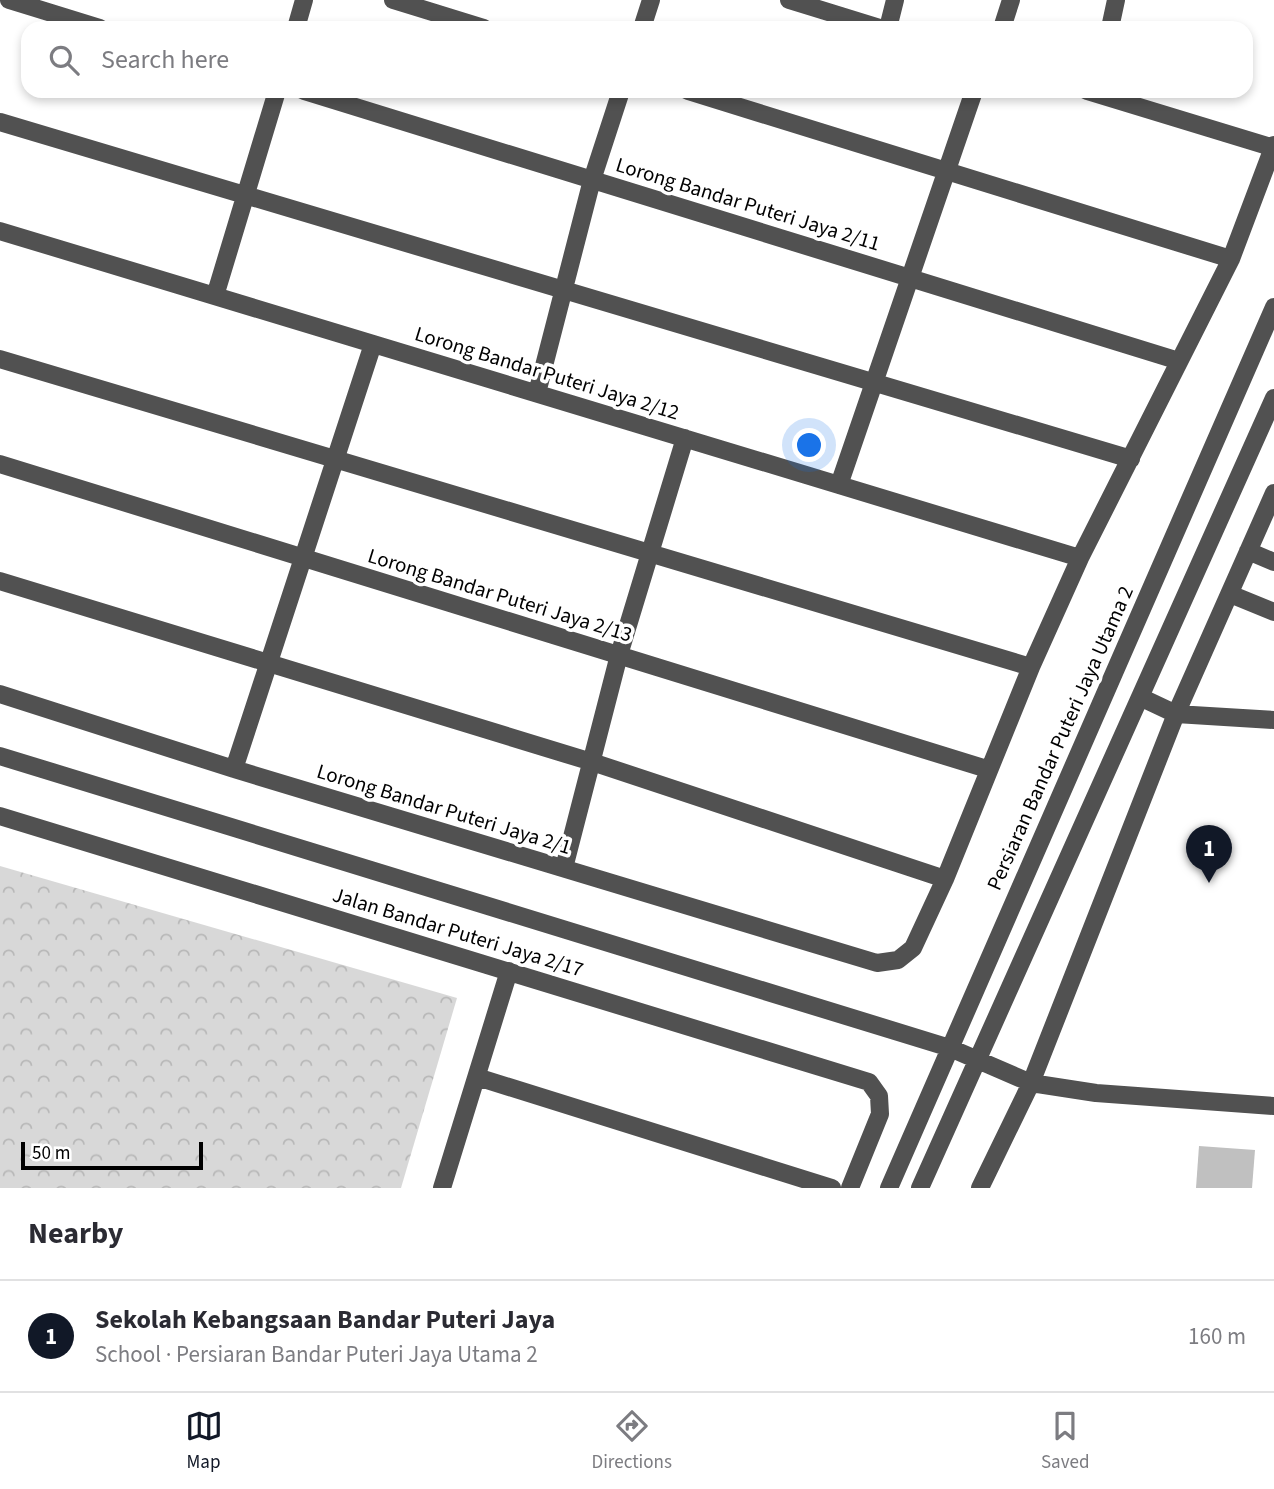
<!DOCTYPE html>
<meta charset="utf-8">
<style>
body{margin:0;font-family:"Source Sans 3",sans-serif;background:#f7f7f7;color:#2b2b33}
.scale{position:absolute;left:21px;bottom:18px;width:182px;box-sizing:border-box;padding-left:7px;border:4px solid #000;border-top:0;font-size:19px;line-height:24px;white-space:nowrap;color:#000;-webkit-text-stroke:5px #fff;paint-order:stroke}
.you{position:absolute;left:810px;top:446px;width:24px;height:24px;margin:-18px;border:5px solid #fff;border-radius:50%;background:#1a73e8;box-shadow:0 0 0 10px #1a73e833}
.badge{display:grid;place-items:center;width:46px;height:46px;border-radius:50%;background:#111827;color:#fff;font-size:23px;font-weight:700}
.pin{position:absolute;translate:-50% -58px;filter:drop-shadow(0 2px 4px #0008)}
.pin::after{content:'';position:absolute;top:37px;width:24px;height:21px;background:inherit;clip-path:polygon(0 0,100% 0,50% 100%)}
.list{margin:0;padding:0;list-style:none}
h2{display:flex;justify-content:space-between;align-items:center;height:91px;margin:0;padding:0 28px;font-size:30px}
h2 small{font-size:23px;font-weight:400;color:#7c7c81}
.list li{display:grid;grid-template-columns:46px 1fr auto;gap:21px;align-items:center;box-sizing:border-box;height:112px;padding:0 28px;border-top:2px solid #e1e1e2}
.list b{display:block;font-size:26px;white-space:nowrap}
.list p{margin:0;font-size:23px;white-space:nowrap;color:#7c7c81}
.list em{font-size:23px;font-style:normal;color:#7c7c81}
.icon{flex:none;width:38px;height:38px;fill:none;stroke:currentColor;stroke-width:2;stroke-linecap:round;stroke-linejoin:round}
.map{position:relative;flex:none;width:1274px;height:1188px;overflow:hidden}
.search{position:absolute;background:#fff;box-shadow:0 4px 10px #0003;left:21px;right:21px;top:21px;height:77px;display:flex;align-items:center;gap:18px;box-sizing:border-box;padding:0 24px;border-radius:21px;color:#7c7c81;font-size:26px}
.sheet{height:203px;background:#fff}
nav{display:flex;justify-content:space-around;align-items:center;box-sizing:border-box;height:98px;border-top:2px solid #e1e1e2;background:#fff;font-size:19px;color:#7c7c81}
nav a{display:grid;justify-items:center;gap:4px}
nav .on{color:#111827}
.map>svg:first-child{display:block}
.forest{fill:url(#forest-crowns)}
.building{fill:#c0c0c0}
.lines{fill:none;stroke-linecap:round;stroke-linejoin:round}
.minor{stroke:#515151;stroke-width:18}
.labels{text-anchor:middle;stroke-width:7;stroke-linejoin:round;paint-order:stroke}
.street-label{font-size:21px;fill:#000;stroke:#fff}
</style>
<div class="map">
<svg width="1274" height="1188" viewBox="0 0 1274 1188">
<defs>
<pattern id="forest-crowns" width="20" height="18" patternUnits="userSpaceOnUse" patternTransform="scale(1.75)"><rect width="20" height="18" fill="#d8d8d8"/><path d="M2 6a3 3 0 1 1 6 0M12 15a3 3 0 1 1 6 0" fill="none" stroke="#b8b8b8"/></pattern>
</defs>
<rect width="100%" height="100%" fill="#fff"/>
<path class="forest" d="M 0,866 L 457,998 L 401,1188 L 0,1188 Z"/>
<path class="building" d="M 1199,1146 L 1255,1150 L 1252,1188 L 1196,1188 Z"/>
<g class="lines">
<path class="minor" d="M 9,0 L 100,28
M 393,0 L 484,28
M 789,0 L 880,28
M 296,28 L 304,0
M 642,28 L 651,0
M 888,28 L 895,0
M 1002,28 L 1011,0
M 1110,28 L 1116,0
M 304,91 L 1179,361
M 688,91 L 1231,259
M 1087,91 L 1274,148
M 0,122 L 1131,459
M 0,231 L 1080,558
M 215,296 L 277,91
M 0,359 L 1031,667
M 537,393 L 592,180 L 621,91
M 0,464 L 987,769
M 839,485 L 974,91
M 1248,551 L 1274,562
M 0,581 L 592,762 L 945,879
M 1230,594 L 1274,612
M 0,694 L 234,769 L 877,963 L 898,960 L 913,948 L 945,879 L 1031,667 L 1080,558 L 1231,259 L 1274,145
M 1140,697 L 1176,714 L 1274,720
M 0,756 L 950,1048 L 1031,1083 L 1096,1093 L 1274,1106
M 234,769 L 373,344
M 0,816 L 869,1082 L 879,1096 L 880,1114 L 850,1188
M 564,868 L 619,655 L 685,438
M 477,1077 L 832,1188
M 442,1188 L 509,971
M 889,1188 L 1274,307
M 920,1188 L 1274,398
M 980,1188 L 1031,1083 L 1176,714 L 1274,493"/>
</g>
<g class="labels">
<g class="street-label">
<text transform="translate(748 204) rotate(17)" y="7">Lorong Bandar Puteri Jaya 2/11</text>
<text transform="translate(547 373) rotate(17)" y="7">Lorong Bandar Puteri Jaya 2/12</text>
<text transform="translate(500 595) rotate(17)" y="7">Lorong Bandar Puteri Jaya 2/13</text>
<text transform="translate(1060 738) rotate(-66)" y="7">Persiaran Bandar Puteri Jaya Utama 2</text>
<text transform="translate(444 809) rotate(17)" y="7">Lorong Bandar Puteri Jaya 2/1</text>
<text transform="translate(458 932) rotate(17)" y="7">Jalan Bandar Puteri Jaya 2/17</text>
</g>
</g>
</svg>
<div class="scale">50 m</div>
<div class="you"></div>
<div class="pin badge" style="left:1209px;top:883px">1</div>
<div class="search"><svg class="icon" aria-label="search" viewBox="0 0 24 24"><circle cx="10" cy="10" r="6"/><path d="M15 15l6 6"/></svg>Search here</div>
</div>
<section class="sheet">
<h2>Nearby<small></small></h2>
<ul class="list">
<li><span class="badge">1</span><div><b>Sekolah Kebangsaan Bandar Puteri Jaya</b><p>School · Persiaran Bandar Puteri Jaya Utama 2</p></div><em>160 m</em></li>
</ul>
</section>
<nav>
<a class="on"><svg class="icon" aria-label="map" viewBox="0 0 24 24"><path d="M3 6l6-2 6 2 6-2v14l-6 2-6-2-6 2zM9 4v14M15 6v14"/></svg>Map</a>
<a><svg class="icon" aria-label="directions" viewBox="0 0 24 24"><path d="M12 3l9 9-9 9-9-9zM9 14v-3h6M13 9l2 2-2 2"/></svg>Directions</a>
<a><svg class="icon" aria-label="saved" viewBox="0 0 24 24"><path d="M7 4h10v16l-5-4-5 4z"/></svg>Saved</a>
</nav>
